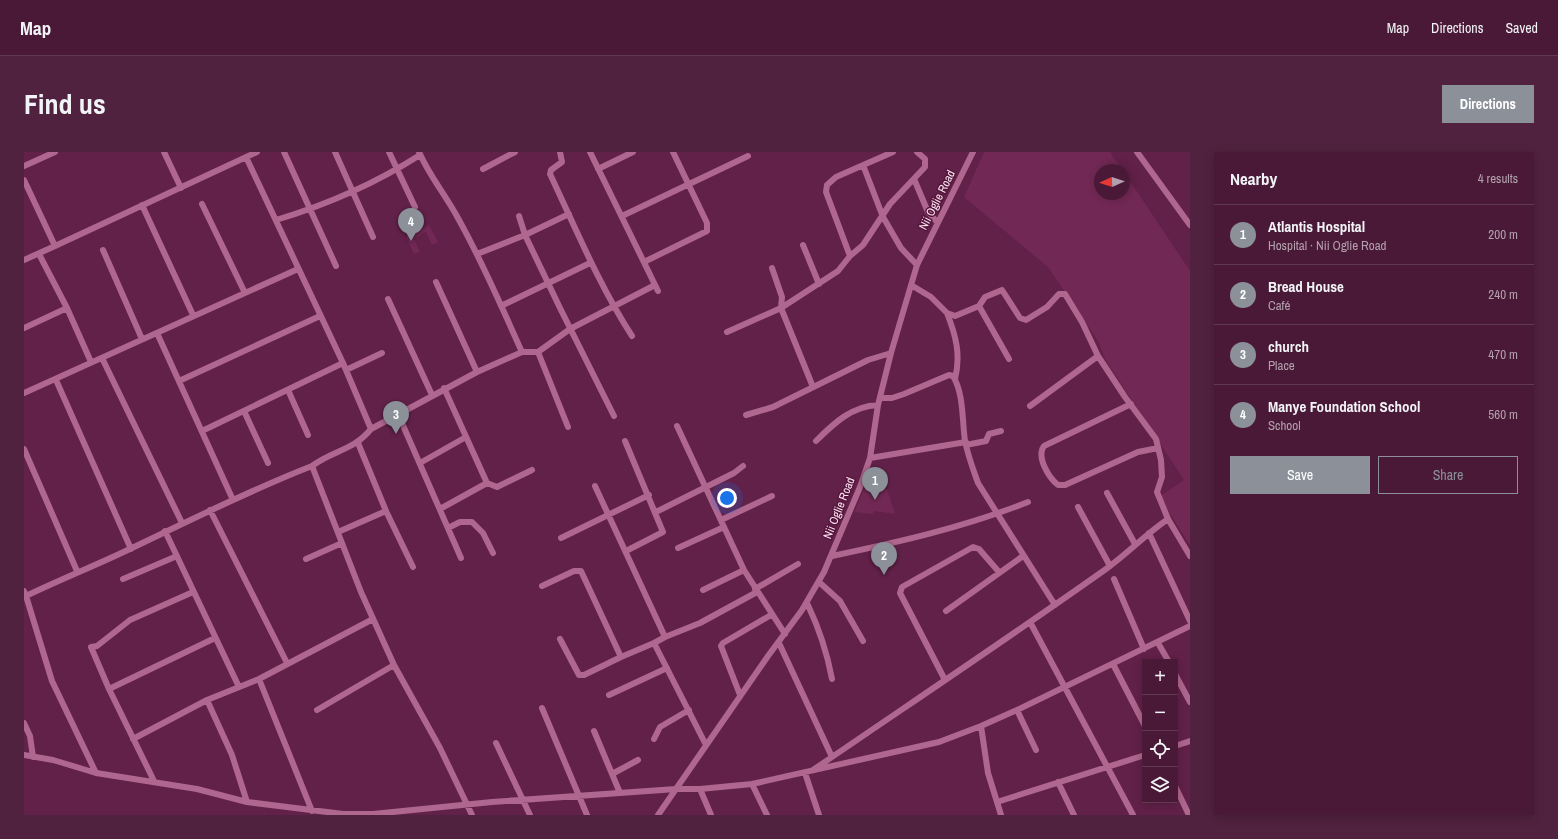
<!DOCTYPE html>
<meta charset="utf-8">
<style>
body{margin:0;font-family:"Archivo Narrow",sans-serif;background:#51223f;color:#f1f3f6}
.controls{position:absolute;right:12px;bottom:12px;display:grid;overflow:hidden;border-radius:0px;box-shadow:0 2px 10px #0003}
.controls button{width:36px;height:36px;display:grid;place-items:center;padding:0;border:0;border-bottom:1px solid #613852;background:#4a1937;color:#f1f3f6;font:20px sans-serif}
.compass{position:absolute;left:1070px;top:12px;width:36px;height:36px;border-radius:50%;background:#4a1937;box-shadow:0 2px 10px #0003;rotate:267deg}
.you{position:absolute;left:703px;top:346px;width:14px;height:14px;margin:-10px;border:3px solid #fff;border-radius:50%;background:#1a73e8;box-shadow:0 0 0 6px #1a73e833}
.badge{display:grid;place-items:center;width:26px;height:26px;border-radius:50%;background:#8c9099;color:#fff;font-size:13px;font-weight:700}
.pin{position:absolute;translate:-50% -33px;filter:drop-shadow(0 1px 2px #0008)}
.pin::after{content:'';position:absolute;top:21px;width:14px;height:12px;background:inherit;clip-path:polygon(0 0,100% 0,50% 100%)}
.list{margin:0;padding:0;list-style:none}
h2{display:flex;justify-content:space-between;align-items:center;height:52px;margin:0;padding:0 16px;font-size:17px}
h2 small{font-size:13px;font-weight:400;color:#b2a0ad}
.list li{display:grid;grid-template-columns:26px 1fr auto;gap:12px;align-items:center;box-sizing:border-box;height:60px;padding:0 16px;border-top:1px solid #613852}
.list b{display:block;font-size:15px;white-space:nowrap}
.list p{margin:0;font-size:13px;white-space:nowrap;color:#b2a0ad}
.list em{font-size:13px;font-style:normal;color:#b2a0ad}
.actions{display:flex;gap:8px;padding:12px 16px}
.actions a{flex:1;padding:9px 0;border:1px solid #8c9099;border-radius:0px;text-align:center;font-size:14px;color:#8c9099}
.actions .main{background:#8c9099;color:#fff}
.icon{flex:none;width:22px;height:22px;fill:none;stroke:currentColor;stroke-width:2;stroke-linecap:round;stroke-linejoin:round}
.map{position:relative;flex:none;width:1166px;height:663px;overflow:hidden;border-radius:0px}
header{display:flex;align-items:center;gap:24px;box-sizing:border-box;height:56px;padding:0 20px;background:#4a1937;border-bottom:1px solid #613852}
header strong{font-size:19px}
nav{display:flex;gap:22px;margin-inline-start:auto;font-size:14px}
.intro{display:flex;align-items:center;justify-content:space-between;box-sizing:border-box;height:96px;padding:0 24px}
h1{margin:0;font-size:28px}
.button{padding:10px 18px;border-radius:0px;background:#8c9099;color:#fff;font-size:14px;font-weight:700}
main{display:flex;gap:24px;padding:0 24px}
aside{flex:1;background:#4a1937;border-radius:0px;box-shadow:0 2px 10px #0003}
.map>svg:first-child{display:block}
.built{fill:#712854}
.lines{fill:none;stroke-linecap:round;stroke-linejoin:round}
.minor{stroke:#af678f;stroke-width:6}
.labels{text-anchor:middle;stroke-width:3;stroke-linejoin:round;paint-order:stroke}
.street-label{font-size:12px;fill:#fde4f0;stroke:#56163e}
</style>
<header>
<strong>Map</strong>
<nav><a>Map</a><a>Directions</a><a>Saved</a></nav>
</header>
<div class="intro"><h1>Find us</h1><a class="button">Directions</a></div>
<main>
<div class="map">
<svg width="1166" height="663" viewBox="0 0 1166 663">
<rect width="100%" height="100%" fill="#622149"/>
<path class="built" d="M 960,0 L 1086,0 L 1098,18 L 1076,18 L 1076,42 L 1100,42 L 1100,20 L 1166,119 L 1166,393 L 1135,345 L 1160,328 L 1082,209 L 1074,189 L 1024,115 L 940,45 Z
M 405,73 L 414,90 L 408,93 L 402,80 L 390,87 L 396,100 L 390,102 L 382,85 Z
M 841,335 L 863,337 L 871,362 L 851,359 L 848,362 L 830,360 Z"/>
<g class="lines">
<path class="minor" d="M 140,0 L 157,36
M 260,0 L 312,114
M 311,0 L 349,85
M 365,0 L 391,55
M 395,0 C 406,25 423,45 435,68 C 459,111 478,156 498,200
M 536,0 L 538,10 L 527,18 L 526,22 C 552,77 575,133 608,184
M 566,0 L 634,139
M 1113,0 L 1166,73
M 222,5 L 319,211 L 347,277 L 453,220 L 498,200 L 514,200 L 546,177 L 631,133
M 839,13 L 859,65 L 877,96 L 893,113
M 0,14 L 31,0
M 459,17 L 491,0
M 574,17 L 609,0
M 890,27 L 904,60 L 913,70
M 0,28 L 31,94 L 233,0
M 178,52 L 221,141
M 118,53 L 169,163
M 495,64 L 501,83 L 536,156 L 590,264
M 598,64 L 724,4
M 252,68 C 302,53 352,31 396,3
M 779,93 L 795,132
M 79,98 L 118,187
M 15,102 L 43,156 L 67,210
M 453,102 L 501,83 L 545,62
M 826,104 L 802,40 L 803,33 L 812,25 L 869,0
M 0,108 L 31,94
M 620,110 L 683,79 L 683,71 L 649,0
M 748,116 L 758,145 L 757,156 L 789,235
M 412,130 L 453,220
M 364,147 L 408,243
M 477,154 L 566,111
M 955,154 L 985,207
M 923,161 C 932,184 937,203 931,227
M 0,176 L 43,156
M 703,180 L 757,156 L 814,119 L 826,104 L 839,93 L 866,52 L 901,15 L 901,7 L 893,0
M 133,181 L 209,348
M 514,200 L 544,275
M 78,206 L 158,371
M 322,218 L 358,201
M 32,228 L 107,397
M 155,229 L 296,164
M 420,236 L 463,331 L 473,335 L 508,318
M 264,238 L 284,283
M 0,241 L 274,117
M 856,246 L 868,246 L 880,242 L 925,223 L 929,224 C 940,242 938,269 941,289 C 944,304 949,317 954,331 L 1031,453
M 1107,252 L 1020,294 C 1012,305 1025,326 1034,333 L 1041,333 L 1114,300 L 1134,296
M 1006,254 L 1074,204
M 220,259 L 244,311
M 374,262 L 437,406
M 722,263 L 749,255 L 844,208 L 867,201
M 653,274 L 720,418 L 761,482
M 178,279 L 319,211
M 601,289 L 639,380 L 602,399
M 792,289 C 810,271 828,254 854,253
M 334,291 L 362,359 L 389,415
M 942,293 L 962,289 L 965,282 L 977,279
M 0,297 L 53,419
M 846,306 L 942,290
M 396,311 L 442,285
M 288,314 L 337,440 L 370,513 L 416,596 L 448,663
M 571,334 L 641,485 L 630,491
M 1083,341 L 1111,392
M 1054,355 L 1086,414
M 416,357 L 463,331
M 186,358 L 263,511
M 632,360 L 710,321 L 719,314
M 1144,367 L 1166,404
M 697,368 L 748,344
M 424,376 L 436,370 L 448,370 L 459,381 L 469,401
M 141,379 L 215,535
M 314,380 L 362,359
M 1125,381 L 1166,469
M 537,386 L 625,343
M 654,396 L 700,375
M 808,404 C 875,390 941,375 1004,350
M 282,407 L 318,391
M 99,427 L 153,404
M 1090,427 L 1120,497
M 795,430 L 816,449 L 839,489
M 518,434 L 550,419 L 557,419 L 597,505 L 630,491 L 682,593
M 731,437 L 774,412
M 679,438 L 720,418
M 0,439 L 2,444 C 37,427 73,413 108,396 C 167,368 226,338 288,314 C 309,298 329,299 347,277
M 2,444 L 28,529 L 72,621
M 783,451 C 795,476 803,500 808,527
M 922,459 L 999,404
M 1006,470 L 1109,663
M 641,485 L 676,471 L 733,440
M 536,487 L 555,523 L 560,523 L 597,505
M 755,491 L 808,605
M 1134,491 L 1145,510
M 1089,512 L 1121,574
M 1151,522 L 1166,550
M 235,527 L 288,659
M 921,528 L 876,441 L 878,435 L 949,395 L 955,397 L 975,420
M 85,537 L 191,486
M 585,543 L 643,516
M 716,543 L 697,494 L 699,491 L 747,463
M 183,548 L 208,603 L 223,650
M 518,556 L 563,663
M 293,558 L 370,513
M 993,558 L 1012,598
M 0,571 L 6,584 L 9,605
M 957,574 L 964,621 L 973,650 L 1121,603
M 570,579 L 596,641
M 109,587 L 183,548 L 235,527 L 349,467
M 630,587 L 636,575 L 665,558
M 472,591 L 506,663
M 1151,594 L 1166,589
M 0,603 L 29,608 L 72,621 L 173,637 L 223,650 L 319,662 L 349,662 L 468,650 L 652,637 L 676,637 L 728,632 L 915,590 L 957,574 L 993,558 L 1166,474
M 789,618 C 887,551 986,485 1082,417 C 1104,401 1122,382 1144,367 L 1133,340 L 1138,325 L 1137,308 L 1132,287 L 1101,245 L 1074,204 L 1058,170 L 1041,142 L 1035,142 L 1023,155 L 1002,168 L 996,166 L 978,138 L 961,145 L 955,154 L 931,164 L 923,161 L 907,145 L 887,133
M 781,621 L 795,663
M 588,622 L 614,608
M 130,629 L 85,537 L 67,495 L 73,494 L 106,468 L 169,440
M 1034,630 L 1050,663
M 728,632 L 743,663
M 1151,634 L 1165,663
M 676,637 L 687,663
M 973,650 L 977,663
M 634,663 L 744,504 L 778,458 L 800,420 L 836,335 L 846,306 L 854,253 L 867,201 L 893,113 L 949,0"/>
</g>
<g class="labels">
<g class="street-label">
<text transform="translate(913 48) rotate(-63)" y="4">Nii Oglie Road</text>
<text transform="translate(815 356) rotate(-68)" y="4">Nii Oglie Road</text>
</g>
</g>
</svg>
<div class="controls">
<button>+</button>
<button>−</button>
<button><svg class="icon" aria-label="locate" viewBox="0 0 24 24"><circle cx="12" cy="12" r="6"/><path d="M12 2v4M12 18v4M2 12h4M18 12h4"/></svg></button>
<button><svg class="icon" aria-label="layers" viewBox="0 0 24 24"><path d="M12 4l9 5-9 5-9-5zM3 14l9 5 9-5"/></svg></button>
</div>
<svg class="compass" viewBox="-18 -18 36 36"><path d="M0-13l5 13h-10z" fill="#e53935"/><path d="M0 13l5-13h-10z" fill="#b2a0ad"/></svg>
<div class="you"></div>
<div class="pin badge" style="left:851px;top:348px">1</div>
<div class="pin badge" style="left:860px;top:423px">2</div>
<div class="pin badge" style="left:372px;top:282px">3</div>
<div class="pin badge" style="left:387px;top:89px">4</div>
</div>
<aside>
<h2>Nearby<small>4 results</small></h2>
<ul class="list">
<li><span class="badge">1</span><div><b>Atlantis Hospital</b><p>Hospital · Nii Oglie Road</p></div><em>200 m</em></li>
<li><span class="badge">2</span><div><b>Bread House</b><p>Café</p></div><em>240 m</em></li>
<li><span class="badge">3</span><div><b>church</b><p>Place</p></div><em>470 m</em></li>
<li><span class="badge">4</span><div><b>Manye Foundation School</b><p>School</p></div><em>560 m</em></li>
</ul>
<div class="actions"><a class="main">Save</a><a>Share</a></div>
</aside>
</main>
